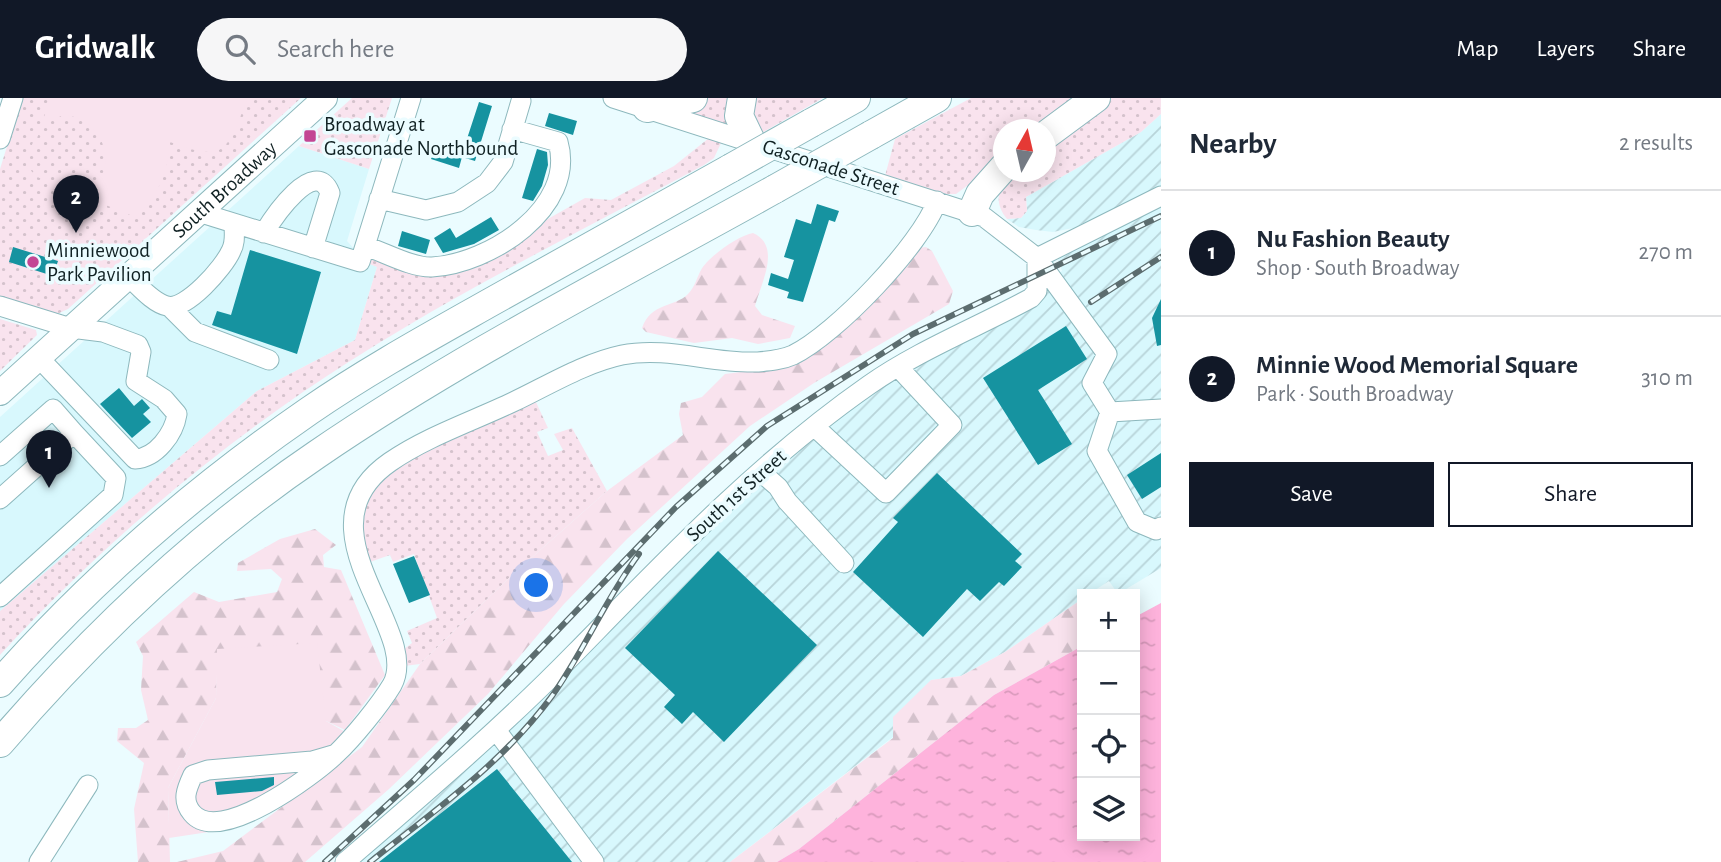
<!DOCTYPE html>
<meta charset="utf-8">
<style>
body{margin:0;font-family:"Alegreya Sans",sans-serif;background:#f6f6f7;color:#1f2937}
.controls{position:absolute;right:21px;bottom:21px;display:grid;overflow:hidden;border-radius:0px;box-shadow:0 4px 18px #0003}
.controls button{width:63px;height:63px;display:grid;place-items:center;padding:0;border:0;border-bottom:2px solid #e0e1e3;background:#fff;color:#1f2937;font:35px sans-serif}
.compass{position:absolute;left:993px;top:21px;width:63px;height:63px;border-radius:50%;background:#fff;box-shadow:0 4px 18px #0003;rotate:8deg}
.you{position:absolute;left:537px;top:488px;width:24px;height:24px;margin:-18px;border:5px solid #fff;border-radius:50%;background:#1a73e8;box-shadow:0 0 0 10px #1a73e833}
.badge{display:grid;place-items:center;width:46px;height:46px;border-radius:50%;background:#111827;color:#fff;font-size:23px;font-weight:700}
.pin{position:absolute;translate:-50% -58px;filter:drop-shadow(0 2px 4px #0008)}
.pin::after{content:'';position:absolute;top:37px;width:24px;height:21px;background:inherit;clip-path:polygon(0 0,100% 0,50% 100%)}
.list{margin:0;padding:0;list-style:none}
h2{display:flex;justify-content:space-between;align-items:center;height:91px;margin:0;padding:0 28px;font-size:30px}
h2 small{font-size:23px;font-weight:400;color:#747a83}
.list li{display:grid;grid-template-columns:46px 1fr auto;gap:21px;align-items:center;box-sizing:border-box;height:126px;padding:0 28px;border-top:2px solid #e0e1e3}
.list b{display:block;font-size:26px;white-space:nowrap}
.list p{margin:0;font-size:23px;white-space:nowrap;color:#747a83}
.list em{font-size:23px;font-style:normal;color:#747a83}
.actions{display:flex;gap:14px;padding:21px 28px}
.actions a{flex:1;padding:16px 0;border:2px solid #111827;border-radius:0px;text-align:center;font-size:24px;color:#111827}
.actions .main{background:#111827;color:#fff}
.icon{flex:none;width:38px;height:38px;fill:none;stroke:currentColor;stroke-width:2;stroke-linecap:round;stroke-linejoin:round}
.map{position:relative;flex:none;width:1161px;height:764px;overflow:hidden}
header{display:flex;align-items:center;gap:42px;box-sizing:border-box;height:98px;padding:0 35px;background:#111827;color:#fff}
header strong{font-size:33px}
nav{display:flex;gap:38px;margin-inline-start:auto;font-size:24px}
.search{width:490px;height:63px;background:#f6f6f7;display:flex;align-items:center;gap:18px;box-sizing:border-box;padding:0 24px;border-radius:38px;color:#747a83;font-size:26px}
main{display:flex}
aside{flex:1;background:#fff}
.map>svg:first-child{display:block}
.built{fill:#d8f8fd}
.industrial{fill:url(#industrial-furrows)}
.grass{fill:url(#grass-dots)}
.forest{fill:url(#forest-firs)}
.garden{fill:#f9e3ee;fill-rule:evenodd}
.water{fill:url(#water-ripples)}
.building{fill:#1693a0}
.lines{fill:none;stroke-linecap:round;stroke-linejoin:round}
.minor-casing{stroke:#8db8bd;stroke-width:21}
.major-casing{stroke:#8db8bd;stroke-width:26}
.highway-casing{stroke:#8db8bd;stroke-width:30}
.minor{stroke:#fff;stroke-width:19}
.major{stroke:#fff;stroke-width:24}
.highway{stroke:#fff;stroke-width:28}
.rail-casing{stroke:#5c6d6f;stroke-width:6}
.rail{stroke:#ebfcff;stroke-width:3.5;stroke-dasharray:10;stroke-linecap:butt}
.highway-bridge-casing{stroke:#8db8bd;stroke-width:30;stroke-linecap:butt}
.highway-bridge{stroke:#fff;stroke-width:28}
.poi-dot{fill:#c34694;stroke:#ebfcff;stroke-width:2.5}
.labels{text-anchor:middle;stroke-width:7;stroke-linejoin:round;paint-order:stroke}
.poi-label{font-size:21px;fill:#102123;stroke:#ebfcff;text-anchor:start}
.street-label{font-size:21px;fill:#102123;stroke:#ebfcff}
</style>
<header>
<strong>Gridwalk</strong>
<div class="search"><svg class="icon" aria-label="search" viewBox="0 0 24 24"><circle cx="10" cy="10" r="6"/><path d="M15 15l6 6"/></svg>Search here</div>
<nav><a>Map</a><a>Layers</a><a>Share</a></nav>
</header>
<main>
<div class="map">
<svg width="1161" height="764" viewBox="0 0 1161 764">
<defs>
<pattern id="industrial-furrows" width="10" height="10" patternUnits="userSpaceOnUse" patternTransform="scale(1.75)"><rect width="10" height="10" fill="#d8f8fd"/><path d="M-1 1l2-2M0 10L10 0M9 11l2-2" fill="none" stroke="#b8d4d9"/></pattern>
<pattern id="grass-dots" width="8" height="8" patternUnits="userSpaceOnUse" patternTransform="scale(1.75)"><rect width="8" height="8" fill="#f9e3ee"/><path d="M2 2h.1M6 6h.1" fill="none" stroke="#d4c2cc" stroke-width="1.8" stroke-linecap="round"/></pattern>
<pattern id="forest-firs" width="22" height="20" patternUnits="userSpaceOnUse" patternTransform="scale(1.75)"><rect width="22" height="20" fill="#f9e3ee"/><path d="M5 1l3.5 6h-7zM16 11l3.5 6h-7z" fill="#d4c2cc"/></pattern>
<pattern id="water-ripples" width="26" height="14" patternUnits="userSpaceOnUse" patternTransform="scale(1.75)"><rect width="26" height="14" fill="#feb3dc"/><path d="M2 4q2-2 4 0t4 0M15 11q2-2 4 0t4 0" fill="none" stroke="#d99abc"/></pattern>
</defs>
<rect width="100%" height="100%" fill="#ebfcff"/>
<path class="built" d="M 299,48 L 369,71 L 347,143 L 367,165 L 377,169 L 355,242 L 257,293 L 0,513 L 0,319 Z"/>
<path class="industrial" d="M 1161,16 L 1161,89 L 1073,130 L 1053,134 L 1036,132 L 1019,129 L 1007,121 L 1021,120 L 1027,113 L 1026,99 L 1141,34 Z
M 1161,105 L 1161,470 L 1118,496 L 1109,483 L 1089,496 L 1082,496 L 1082,501 L 1005,554 L 961,578 L 931,582 L 893,639 L 730,764 L 340,764 L 472,641 L 738,380 L 904,256 L 1062,173 L 1058,161 Z"/>
<path class="grass" d="M 22,0 L 301,0 L 68,211 L 57,216 L 0,199 L 0,71 Z
M 352,0 L 392,0 L 369,71 L 299,48 Z
M 704,0 L 734,0 L 729,31 L 677,9 Z
M 751,0 L 823,0 L 758,37 L 748,7 Z
M 971,0 L 1087,0 L 1044,31 L 1004,32 L 1003,61 L 956,96 L 941,96 L 885,78 L 895,41 Z
M 1105,0 L 1161,0 L 1161,16 L 1141,34 L 1026,99 L 1027,113 L 1021,120 L 1007,121 C 993,104 999,90 1008,74 L 1046,74 L 1046,44 Z
M 709,40 L 722,43 L 714,60 L 704,67 C 570,139 428,208 303,294 C 193,370 91,458 0,557 L 0,513 L 257,293 L 355,242 L 377,169 L 367,165 L 370,155 L 461,170 L 585,100 L 611,102 L 674,68 Z
M 0,221 L 36,232 L 37,237 L 0,273 Z
M 535,302 L 548,330 L 537,334 L 548,358 L 563,352 L 554,336 L 572,330 L 607,393 L 512,477 L 420,566 L 404,568 L 403,552 L 412,545 L 407,533 L 437,520 L 414,456 L 393,464 L 390,457 L 367,465 C 363,446 359,427 365,407 C 380,362 493,321 535,302 Z"/>
<path class="forest" d="M 753,135 C 782,148 761,185 755,208 L 762,217 L 795,228 L 790,240 L 758,246 L 732,240 L 694,245 L 646,234 L 642,230 C 651,204 674,210 688,196 C 695,189 697,179 701,172 C 708,159 739,137 753,135 Z
M 926,149 L 932,153 L 953,193 L 949,206 L 814,285 L 750,328 L 627,441 L 564,506 L 488,596 L 389,691 L 305,764 L 177,764 L 223,753 L 362,649 L 420,566 L 512,477 L 607,393 L 683,337 L 679,316 L 681,305 L 702,299 L 725,276 L 765,271 L 919,150 Z
M 315,431 L 336,447 L 323,457 L 324,469 L 341,472 L 385,577 L 345,632 L 326,623 L 218,551 L 216,600 L 168,690 L 170,764 L 138,764 L 134,711 L 144,665 L 117,643 L 118,630 L 136,630 L 148,622 L 141,592 L 143,558 L 136,544 L 194,494 L 219,504 L 277,494 L 282,481 L 271,471 L 237,473 L 238,465 L 280,441 Z
M 1082,501 L 1082,548 L 994,597 L 799,751 L 777,764 L 730,764 L 893,640 L 893,619 L 931,582 L 961,578 L 1005,554 Z"/>
<path class="garden" d="M 52,0 L 248,0 C 226,52 228,66 170,44 C 167,76 159,98 135,119 L 30,76 L 25,63 ZM 61,18 C 94,15 115,52 101,81 C 78,98 55,85 32,74 L 27,64 L 42,28 Z
M 317,545 L 326,623 L 356,640 L 222,732 L 169,740 L 168,690 L 216,600 L 217,551 Z"/>
<path class="water" d="M 1161,505 L 1161,764 L 777,764 L 799,751 L 994,597 L 1082,548 L 1082,738 L 1135,738 L 1135,519 Z"/>
<path class="building" d="M 479,4 L 492,8 L 475,63 L 462,59 L 459,70 L 431,61 L 436,47 L 462,56 Z
M 549,15 L 577,23 L 573,37 L 545,28 Z
M 537,51 L 547,54 L 548,67 L 542,88 L 533,103 L 522,100 Z
M 817,106 L 839,113 L 835,124 L 829,122 L 803,204 L 787,200 L 789,194 L 768,187 L 771,175 L 788,181 L 794,162 L 784,159 L 796,121 L 811,126 Z
M 491,119 L 499,132 L 474,146 L 443,155 L 434,140 L 450,130 L 456,140 Z
M 402,133 L 430,142 L 426,156 L 398,148 Z
M 13,149 L 58,163 L 53,178 L 9,164 Z
M 250,152 L 321,174 L 297,256 L 212,227 L 217,213 L 231,217 Z
M 1161,201 L 1161,247 L 1157,248 L 1152,220 Z
M 1066,228 L 1087,261 L 1038,292 L 1072,346 L 1038,367 L 983,280 Z
M 119,290 L 134,308 L 142,301 L 150,310 L 143,316 L 151,324 L 132,340 L 100,306 Z
M 1161,355 L 1161,389 L 1142,401 L 1127,377 Z
M 937,375 L 1022,456 L 1015,463 L 1022,469 L 1004,488 L 999,484 L 980,503 L 967,491 L 923,539 L 853,474 L 898,424 L 893,420 Z
M 718,453 L 817,547 L 724,644 L 693,614 L 682,626 L 664,609 L 675,597 L 625,550 Z
M 414,458 L 430,497 L 409,505 L 393,466 Z
M 497,671 L 572,764 L 379,764 Z
M 274,679 L 274,687 L 262,693 L 217,697 L 215,684 Z"/>
<g class="lines">
<defs>
<path id="minor" d="M 613,0 L 984,119 L 1037,160 L 1107,256 L 1092,285 L 1110,314
M 0,41 L 13,0
M 379,101 L 426,112 L 458,104 L 487,85 L 503,64 L 521,3
M 198,114 L 360,164 L 411,0
M 264,135 C 273,120 315,57 330,95 L 313,150
M 365,148 C 384,154 412,170 432,169 C 489,166 577,110 558,44 L 512,31
M 1037,160 L 1161,98
M 128,178 C 139,188 153,205 167,208 C 186,213 224,169 231,153 C 236,144 234,136 234,126
M 0,208 L 71,230 L 103,234 L 138,247 L 141,254 L 136,283 L 164,301 L 177,316 C 174,336 156,360 135,361 L 39,260
M 170,209 L 195,234 L 269,262
M 1161,311 L 1110,314 L 1097,353 L 1137,424 L 1156,432 L 1161,429
M 815,329 L 886,395 L 952,327 L 899,270
M 0,358 L 53,311 L 74,335
M 761,374 L 778,389 L 787,403 L 844,465
M 0,401 L 74,335 L 116,380 L 113,397 L 0,499
M 496,632 L 594,764
M 336,656 L 312,663 L 208,672 L 193,677 C 187,690 181,702 192,715 C 219,748 313,678 336,656 C 353,640 380,607 392,587 C 423,532 293,431 390,364 C 426,339 473,323 513,304 C 547,288 584,265 622,257 C 668,248 712,266 758,264 C 770,263 782,262 793,257 C 836,236 921,147 937,103
M 39,764 L 88,687
M 345,764 C 424,696 503,629 576,554 C 668,460 760,363 869,287 C 919,252 978,229 1031,200 L 1037,193 L 1037,160"/>
<g id="major">
<path id="s1" d="M 0,295 L 325,0"/>
</g>
<path id="highway" d="M 742,0 L 739,18 L 751,43
M 647,10 L 693,0
M 811,25 L 856,0
M 871,37 L 937,0
M 1046,37 L 1096,0
M 972,114 L 980,96 L 1004,69
M 0,585 C 91,482 196,391 309,313 C 367,273 429,239 491,204 C 571,160 651,115 731,70
M 0,645 C 93,537 198,437 316,357 C 462,257 621,177 775,91"/>
</defs>
<use href="#minor" class="minor-casing"/>
<use href="#major" class="major-casing"/>
<use href="#highway" class="highway-casing"/>
<use href="#minor" class="minor"/>
<use href="#major" class="major"/>
<use href="#highway" class="highway"/>
<defs>
<path id="rail" d="M 1091,204 L 1161,159
M 325,764 L 414,682 L 676,409 L 767,328 L 913,236 L 1161,118
M 370,764 C 434,713 503,665 552,598 C 584,553 606,500 639,456"/>
</defs>
<use href="#rail" class="rail-casing"/>
<use href="#rail" class="rail"/>
<defs>
<path id="highway-bridge" d="M 731,70 L 811,25
M 775,91 L 871,37"/>
</defs>
<use href="#highway-bridge" class="highway-bridge-casing"/>
<use href="#highway-bridge" class="highway-bridge"/>
</g>
<g class="poi-dot">
<rect x="303" y="31" width="14" height="14" rx="3.5"/>
<circle cx="33" cy="164" r="7"/>
</g>
<g class="labels">
<g class="poi-label">
<text x="324" y="33">Broadway at<tspan x="324" dy="24">Gasconade Northbound</tspan></text>
<text x="47" y="159">Minniewood<tspan x="47" dy="24">Park Pavilion</tspan></text>
</g>
<g class="street-label">
<text transform="translate(831 69) rotate(18)" y="7">Gasconade Street</text>
<text dy="7" stroke="none"><textPath href="#s1" startOffset="303">South Broadway</textPath></text>
<text transform="translate(736 397) rotate(-42)" y="7">South 1st Street</text>
</g>
</g>
</svg>
<div class="controls">
<button>+</button>
<button>−</button>
<button><svg class="icon" aria-label="locate" viewBox="0 0 24 24"><circle cx="12" cy="12" r="6"/><path d="M12 2v4M12 18v4M2 12h4M18 12h4"/></svg></button>
<button><svg class="icon" aria-label="layers" viewBox="0 0 24 24"><path d="M12 4l9 5-9 5-9-5zM3 14l9 5 9-5"/></svg></button>
</div>
<svg class="compass" viewBox="-18 -18 36 36"><path d="M0-13l5 13h-10z" fill="#e53935"/><path d="M0 13l5-13h-10z" fill="#747a83"/></svg>
<div class="you"></div>
<div class="pin badge" style="left:49px;top:390px">1</div>
<div class="pin badge" style="left:76px;top:135px">2</div>
</div>
<aside>
<h2>Nearby<small>2 results</small></h2>
<ul class="list">
<li><span class="badge">1</span><div><b>Nu Fashion Beauty</b><p>Shop · South Broadway</p></div><em>270 m</em></li>
<li><span class="badge">2</span><div><b>Minnie Wood Memorial Square</b><p>Park · South Broadway</p></div><em>310 m</em></li>
</ul>
<div class="actions"><a class="main">Save</a><a>Share</a></div>
</aside>
</main>
